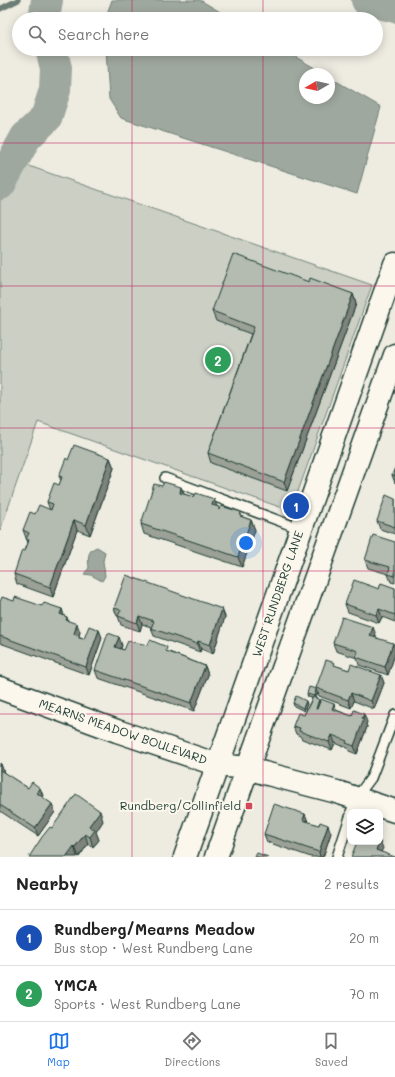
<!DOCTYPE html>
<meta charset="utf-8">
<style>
body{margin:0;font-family:Mali,sans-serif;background:#f2f2f2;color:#222}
.controls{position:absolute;right:12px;bottom:12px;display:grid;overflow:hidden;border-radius:8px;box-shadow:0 2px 10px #0003}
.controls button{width:36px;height:36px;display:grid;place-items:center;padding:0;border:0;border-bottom:1px solid #e0e0e0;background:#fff;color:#222;font:20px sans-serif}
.compass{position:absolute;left:299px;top:68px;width:36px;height:36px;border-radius:50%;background:#fff;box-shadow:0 2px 10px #0003;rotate:261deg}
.you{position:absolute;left:246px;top:543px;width:14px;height:14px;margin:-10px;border:3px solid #fff;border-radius:50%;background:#1a73e8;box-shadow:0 0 0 6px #1a73e833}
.badge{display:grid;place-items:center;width:26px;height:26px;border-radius:50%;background:#1a73e8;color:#fff;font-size:13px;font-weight:700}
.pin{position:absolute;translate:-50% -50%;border:2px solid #fff;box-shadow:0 1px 4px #0006}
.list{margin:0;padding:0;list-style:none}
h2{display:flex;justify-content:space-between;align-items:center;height:52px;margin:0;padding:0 16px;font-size:17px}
h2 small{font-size:13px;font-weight:400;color:#767676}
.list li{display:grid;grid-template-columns:26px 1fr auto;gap:12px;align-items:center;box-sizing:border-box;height:56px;padding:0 16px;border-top:1px solid #e0e0e0}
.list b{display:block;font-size:15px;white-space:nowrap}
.list p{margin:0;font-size:13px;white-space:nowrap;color:#767676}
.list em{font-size:13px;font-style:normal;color:#767676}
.icon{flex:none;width:22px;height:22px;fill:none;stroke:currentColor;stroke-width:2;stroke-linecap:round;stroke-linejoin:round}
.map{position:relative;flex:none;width:395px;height:857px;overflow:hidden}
.search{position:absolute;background:#fff;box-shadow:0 2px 10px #0003;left:12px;right:12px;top:12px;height:44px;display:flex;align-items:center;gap:10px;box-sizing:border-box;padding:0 14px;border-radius:22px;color:#767676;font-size:15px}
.sheet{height:164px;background:#fff}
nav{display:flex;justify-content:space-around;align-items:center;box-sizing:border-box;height:56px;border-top:1px solid #e0e0e0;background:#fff;font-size:11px;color:#767676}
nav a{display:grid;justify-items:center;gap:2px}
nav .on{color:#1a73e8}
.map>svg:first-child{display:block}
.green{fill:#cbcfc4;stroke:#75867c}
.water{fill:#9fa89f;stroke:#6c7d74}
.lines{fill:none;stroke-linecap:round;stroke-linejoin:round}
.stream{stroke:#6c7d74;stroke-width:5.5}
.river{stroke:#9fa89f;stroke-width:32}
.lane-casing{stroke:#1f3d34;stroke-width:12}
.secondary-casing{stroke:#1f3d34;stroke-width:25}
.lane{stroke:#fbf7ec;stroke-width:9}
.secondary{stroke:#fbf7ec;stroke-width:22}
.wall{fill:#9ba197;stroke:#1f3d34}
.shaded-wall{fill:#7e837b;stroke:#1f3d34}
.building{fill:#b4bbb0;stroke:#1f3d34}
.grid{fill:none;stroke:#c2185b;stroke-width:1;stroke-opacity:0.55}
.poi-dot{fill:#d1495b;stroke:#fbf7ec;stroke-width:1.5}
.labels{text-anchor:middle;stroke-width:4;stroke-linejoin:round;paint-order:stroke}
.street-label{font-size:12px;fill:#1f3d34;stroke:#fbf7ec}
.poi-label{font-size:12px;fill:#1f3d34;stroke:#fbf7ec;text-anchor:end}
</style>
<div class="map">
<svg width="395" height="857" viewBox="0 0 395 857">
<rect width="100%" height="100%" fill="#eeece1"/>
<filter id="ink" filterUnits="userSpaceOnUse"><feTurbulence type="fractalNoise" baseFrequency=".025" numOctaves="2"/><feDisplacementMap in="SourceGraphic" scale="8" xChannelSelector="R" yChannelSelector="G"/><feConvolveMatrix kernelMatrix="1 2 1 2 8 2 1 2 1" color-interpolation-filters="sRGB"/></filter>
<g filter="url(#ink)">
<path class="green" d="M 0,156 L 372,285 L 291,511 L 38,422 L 0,531 Z"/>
<path class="water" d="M 112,0 L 200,0 L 232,19 L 105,19 Z
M 106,49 L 282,49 L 325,74 L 305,74 L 305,98 L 329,98 L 329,77 L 381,107 L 357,194 L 121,118 L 109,99 Z
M 97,547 L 105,552 L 103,561 L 105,576 L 102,581 L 91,575 L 84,574 L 89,568 C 88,558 87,550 97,547 Z"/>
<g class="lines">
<path class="stream" d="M 0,9 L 18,0"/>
<path class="river" d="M 367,0 L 395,7
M 44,19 L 47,0
M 0,184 L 26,137 L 46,118 L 55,90 L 56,68 L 51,49"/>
<defs>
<path id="lane" d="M 165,478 L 301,529
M 351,812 L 356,798 L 371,778 L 395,715
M 337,857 L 350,817"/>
<path id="secondary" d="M 0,688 L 117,731 L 218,765 L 247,768 L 264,773 L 337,792 L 395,811
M 185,857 L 395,264
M 216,857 L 395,355"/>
</defs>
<use href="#lane" class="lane-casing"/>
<use href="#secondary" class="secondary-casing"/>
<use href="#lane" class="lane"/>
<use href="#secondary" class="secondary"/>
</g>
<path class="wall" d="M 309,282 L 353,294 L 356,304 L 287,491 L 211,463 L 208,453 L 251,334 L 216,321 L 212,311 Z
M 110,458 L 114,468 L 90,535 L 77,530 L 53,597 L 17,584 L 14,574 L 25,551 L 28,543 L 23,530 L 50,510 L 47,502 L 59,485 L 61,481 L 59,476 L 68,460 Z
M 395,468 L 395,483 L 392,475 Z
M 181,487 L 184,494 L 217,506 L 220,509 L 251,520 L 255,530 L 242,567 L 144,534 L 141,524 Z
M 395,499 L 395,534 L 380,529 L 377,521 Z
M 395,542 L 395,583 L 391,582 L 388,574 L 368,568 L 365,560 Z
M 395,588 L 395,622 L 382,617 L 379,623 L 348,612 L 345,604 Z
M 0,602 L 62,609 L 64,616 L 67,617 L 68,621 L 80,632 L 79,636 L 80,638 L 84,639 L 99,630 L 102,638 L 89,675 L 0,643 Z
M 114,608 L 222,609 L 225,617 L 213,654 L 201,649 L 200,652 L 154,636 L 151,628 L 151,627 L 142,624 L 140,631 L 121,625 L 118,616 L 117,616 Z
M 376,635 L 376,637 L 395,649 L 395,654 L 388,675 L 359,665 L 357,658 L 336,651 L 333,643 Z
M 122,645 L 121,649 L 124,650 L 169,652 L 205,666 L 208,675 L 194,711 L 98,678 L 95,670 Z
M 336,666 L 349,670 L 381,675 L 384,683 L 374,709 L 354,701 L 351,708 L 319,696 L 318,693 L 316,698 L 320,702 L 334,704 L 336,710 L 367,722 L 366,724 L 367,727 L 357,754 L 349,751 L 348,748 L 335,743 L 332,750 L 302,739 L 300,736 L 296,734 L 293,726 L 304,715 L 312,698 L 308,697 L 307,694 L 316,689 Z
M 293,703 L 307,704 L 304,711 L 294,706 Z
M 0,763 L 1,764 L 4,773 L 28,788 L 40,788 L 43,796 L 42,797 L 52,804 L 55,812 L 38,836 L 0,811 Z
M 305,814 L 308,822 L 319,825 L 331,833 L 323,857 L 311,857 L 267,842 L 264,834 Z
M 103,821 L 96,832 L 99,840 L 93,847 L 88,844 L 79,857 L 77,856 L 52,828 Z"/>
<path class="shaded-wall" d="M 353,294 L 356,304 L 287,491 L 284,482 Z
M 110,458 L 114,468 L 90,535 L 86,525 Z
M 181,487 L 185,497 L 180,493 Z
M 214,499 L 218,509 L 212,505 Z
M 74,520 L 77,530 L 53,597 L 50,587 Z
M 251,520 L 255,530 L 242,567 L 238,557 Z
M 62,609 L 64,617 L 60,614 Z
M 222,609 L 225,617 L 213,654 L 210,645 Z
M 379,609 L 382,617 L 379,623 L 376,615 Z
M 139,616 L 142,624 L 140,631 L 137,623 Z
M 77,624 L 80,632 L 77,642 L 74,634 Z
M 373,627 L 376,635 L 373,644 L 370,636 Z
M 99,630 L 102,638 L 89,675 L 86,667 Z
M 119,637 L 122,645 L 118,655 L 115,647 Z
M 198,641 L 201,649 L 200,652 L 197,644 Z
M 393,643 L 395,649 L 395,654 L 388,675 L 385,667 Z
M 205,666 L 208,675 L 194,711 L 191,703 Z
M 381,675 L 384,683 L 374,709 L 371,701 Z
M 316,690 L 318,693 L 315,699 L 314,696 Z
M 351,693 L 354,701 L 351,708 L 348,700 Z
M 319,699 L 322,707 L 319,717 L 316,709 Z
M 306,701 L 307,704 L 304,711 L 303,708 Z
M 334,704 L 337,712 L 332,709 Z
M 364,714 L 367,722 L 366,724 L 367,727 L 357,754 L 354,746 Z
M 332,735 L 335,743 L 332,750 L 329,742 Z
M 1,764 L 4,773 L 1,777 L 0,775 L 0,766 Z
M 40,788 L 43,796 L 40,801 L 37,793 Z
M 52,804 L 55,812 L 38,836 L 35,828 Z
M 100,811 L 103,821 L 96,832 L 99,840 L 93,847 L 90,837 L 89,826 Z
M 305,814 L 308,822 L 303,820 Z
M 328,825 L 331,833 L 323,857 L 320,857 L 319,852 Z
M 85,834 L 88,844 L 79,857 L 75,847 Z
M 380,841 L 383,848 L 379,857 L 376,850 L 379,842 L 380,842 Z
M 74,846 L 77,856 L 77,857 L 66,857 Z"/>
<path class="building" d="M 233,254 L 309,282 L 310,278 L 353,294 L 284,482 L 208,453 L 254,327 L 212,311 Z
M 74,445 L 110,458 L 86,525 L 74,520 L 50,587 L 14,574 L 22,550 L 25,551 L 29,540 L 26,539 L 29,533 L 23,530 L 30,512 L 35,514 L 39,505 L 51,510 L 53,504 L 47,502 L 54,483 L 59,485 L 62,477 L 59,476 L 66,458 L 68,460 Z
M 395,468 L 395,476 L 392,475 Z
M 164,482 L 181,487 L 180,493 L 194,497 L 196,493 L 214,499 L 212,505 L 219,507 L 219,510 L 221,506 L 241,512 L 240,516 L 251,520 L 238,557 L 141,524 L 154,484 L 162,486 Z
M 386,495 L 395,499 L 395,527 L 377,521 Z
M 373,535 L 395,542 L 395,576 L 388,574 L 390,567 L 365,560 Z
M 126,575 L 222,609 L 210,645 L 198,641 L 197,644 L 151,628 L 154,621 L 139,616 L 137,623 L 118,616 L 121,610 L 114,608 Z
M 354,580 L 379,589 L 381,583 L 395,588 L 395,615 L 379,609 L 376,615 L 345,604 Z
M 2,597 L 14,601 L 15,597 L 42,606 L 44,603 L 62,609 L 60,614 L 67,617 L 66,620 L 77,624 L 74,634 L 79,636 L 79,638 L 84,639 L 89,626 L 99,630 L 86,667 L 0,636 L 0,602 Z
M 342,617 L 373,627 L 370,636 L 393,643 L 385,667 L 356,657 L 358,651 L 333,643 Z
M 108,633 L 119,637 L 115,647 L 124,650 L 128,641 L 148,645 L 150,640 L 167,647 L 166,651 L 205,666 L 191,703 L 95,670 Z
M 326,660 L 335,663 L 334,665 L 349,670 L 351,664 L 381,675 L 371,701 L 351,693 L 348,700 L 316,688 Z
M 309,687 L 316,689 L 316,690 L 314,696 L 307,694 Z
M 296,696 L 306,701 L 303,708 L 293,703 Z
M 313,697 L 319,699 L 316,709 L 317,709 L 321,699 L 334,704 L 332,709 L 352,716 L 354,710 L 364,714 L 362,718 L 364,719 L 354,746 L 346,743 L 347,741 L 332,735 L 329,742 L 299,731 L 300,728 L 293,726 L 298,713 L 304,715 Z
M 0,770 L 28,788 L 32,782 L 40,788 L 37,793 L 52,804 L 35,828 L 0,805 Z
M 76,794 L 100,811 L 89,826 L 95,830 L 90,837 L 85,834 L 75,847 L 74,846 L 66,857 L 29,857 L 42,837 L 50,827 L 52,828 Z
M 274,804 L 305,814 L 303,820 L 319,825 L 320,822 L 328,825 L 319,852 L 264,834 Z
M 357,842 L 379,842 L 376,850 L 395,857 L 351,857 Z
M 257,853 L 268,857 L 255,857 Z"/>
</g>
<path class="grid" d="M 132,0 L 132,19M 263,0 L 263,19M 132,49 L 132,857M 263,49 L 263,857M 0,143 L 395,143M 0,286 L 395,286M 0,428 L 395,428M 0,571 L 395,571M 0,714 L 395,714"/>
<rect class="poi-dot" x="245" y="802" width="8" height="8" rx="2"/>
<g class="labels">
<g class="street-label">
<text transform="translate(278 594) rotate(-71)" y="4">WEST RUNDBERG LANE</text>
<text transform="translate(123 732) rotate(19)" y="4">MEARNS MEADOW BOULEVARD</text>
</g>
<g class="poi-label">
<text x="241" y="810">Rundberg/Collinfield</text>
</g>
</g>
</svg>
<div class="controls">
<button><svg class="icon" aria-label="layers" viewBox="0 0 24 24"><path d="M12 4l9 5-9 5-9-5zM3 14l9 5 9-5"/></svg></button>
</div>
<svg class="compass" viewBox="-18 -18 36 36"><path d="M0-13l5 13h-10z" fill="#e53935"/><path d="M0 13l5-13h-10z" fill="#767676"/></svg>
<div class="you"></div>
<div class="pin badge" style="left:296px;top:506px;background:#1a4fb4">1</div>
<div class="pin badge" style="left:218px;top:360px;background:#2e9e5b">2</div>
<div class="search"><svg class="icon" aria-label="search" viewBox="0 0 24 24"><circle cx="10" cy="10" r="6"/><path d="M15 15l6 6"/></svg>Search here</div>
</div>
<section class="sheet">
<h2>Nearby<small>2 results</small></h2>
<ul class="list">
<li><span class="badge" style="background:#1a4fb4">1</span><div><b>Rundberg/Mearns Meadow</b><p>Bus stop · West Rundberg Lane</p></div><em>20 m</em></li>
<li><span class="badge" style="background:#2e9e5b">2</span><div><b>YMCA</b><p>Sports · West Rundberg Lane</p></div><em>70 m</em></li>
</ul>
</section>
<nav>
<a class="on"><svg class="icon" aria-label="map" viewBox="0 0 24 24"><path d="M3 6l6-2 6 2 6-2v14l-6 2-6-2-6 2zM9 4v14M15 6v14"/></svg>Map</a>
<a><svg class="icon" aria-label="directions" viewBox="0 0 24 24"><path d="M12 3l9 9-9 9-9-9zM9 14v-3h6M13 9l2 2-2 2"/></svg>Directions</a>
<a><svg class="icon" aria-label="saved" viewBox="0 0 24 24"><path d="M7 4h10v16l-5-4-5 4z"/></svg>Saved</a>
</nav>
